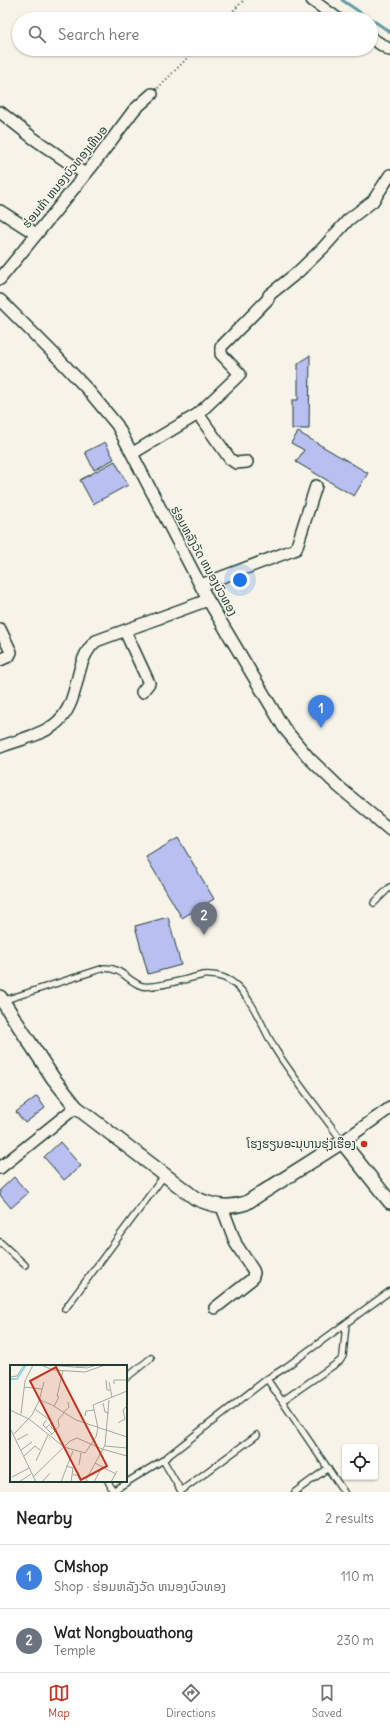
<!DOCTYPE html>
<meta charset="utf-8">
<style>
body{margin:0;font-family:Delius,"Noto Sans Lao",sans-serif;background:#f2f2f2;color:#222}
.controls{position:absolute;right:12px;bottom:12px;display:grid;overflow:hidden;border-radius:4px;box-shadow:0 1px 3px #0004}
.controls button{width:36px;height:36px;display:grid;place-items:center;padding:0;border:0;border-bottom:1px solid #e0e0e0;background:#fff;color:#222;font:20px sans-serif}
.you{position:absolute;left:240px;top:580px;width:14px;height:14px;margin:-10px;border:3px solid #fff;border-radius:50%;background:#1a73e8;box-shadow:0 0 0 6px #1a73e833}
.badge{display:grid;place-items:center;width:26px;height:26px;border-radius:50%;background:#c8321e;color:#fff;font-size:13px;font-weight:700}
.pin{position:absolute;translate:-50% -33px;filter:drop-shadow(0 1px 2px #0008)}
.pin::after{content:'';position:absolute;top:21px;width:14px;height:12px;background:inherit;clip-path:polygon(0 0,100% 0,50% 100%)}
.list{margin:0;padding:0;list-style:none}
h2{display:flex;justify-content:space-between;align-items:center;height:52px;margin:0;padding:0 16px;font-size:17px}
h2 small{font-size:13px;font-weight:400;color:#767676}
.list li{display:grid;grid-template-columns:26px 1fr auto;gap:12px;align-items:center;box-sizing:border-box;height:64px;padding:0 16px;border-top:1px solid #e0e0e0}
.list b{display:block;font-size:15px;white-space:nowrap}
.list p{margin:0;font-size:13px;white-space:nowrap;color:#767676}
.list em{font-size:13px;font-style:normal;color:#767676}
.icon{flex:none;width:22px;height:22px;fill:none;stroke:currentColor;stroke-width:2;stroke-linecap:round;stroke-linejoin:round}
.map{position:relative;flex:none;width:390px;height:1492px;overflow:hidden}
.search{position:absolute;background:#fff;box-shadow:0 1px 3px #0004;left:12px;right:12px;top:12px;height:44px;display:flex;align-items:center;gap:10px;box-sizing:border-box;padding:0 14px;border-radius:22px;color:#767676;font-size:15px}
.sheet{height:180px;background:#fff}
nav{display:flex;justify-content:space-around;align-items:center;box-sizing:border-box;height:56px;border-top:1px solid #e0e0e0;background:#fff;font-size:11px;color:#767676}
nav a{display:grid;justify-items:center;gap:2px}
nav .on{color:#c8321e}
.map>svg:first-child{display:block}
.lines{fill:none;stroke-linecap:round;stroke-linejoin:round}
.stream{stroke:#639ba5;stroke-width:3}
.building{fill:#b9bff0;stroke:#1f3d34}
.service-casing{stroke:#1f3d34;stroke-width:8}
.minor-casing{stroke:#1f3d34;stroke-width:14}
.tertiary-casing{stroke:#1f3d34;stroke-width:16}
.path{stroke:#1f3d34;stroke-width:2;stroke-dasharray:1 3;stroke-linecap:butt}
.service{stroke:#f7f3e8;stroke-width:5.5}
.minor{stroke:#f7f3e8;stroke-width:11}
.tertiary{stroke:#f7f3e8;stroke-width:13}
.poi-dot{fill:#c8321e;stroke:#f7f3e8;stroke-width:1.5}
.labels{text-anchor:middle;stroke-width:3;stroke-linejoin:round;paint-order:stroke}
.street-label{font-size:12px;fill:#1f3d34;stroke:#f7f3e8}
.poi-label{font-size:12px;fill:#1f3d34;stroke:#f7f3e8;text-anchor:end}
.inset-river{fill:none;stroke:#90daf1;stroke-width:2}
.inset-road{fill:none;stroke:#a1aaa0;stroke-width:1}
.view{fill:#c8321e;fill-opacity:0.15;stroke:#c8321e;stroke-width:2}
.inset-edge{fill:none;stroke:#1f3d34;stroke-width:2}
</style>
<div class="map">
<svg width="390" height="1492" viewBox="0 0 390 1492">
<rect width="100%" height="100%" fill="#f7f3e8"/>
<filter id="ink" filterUnits="userSpaceOnUse"><feTurbulence type="fractalNoise" baseFrequency=".025" numOctaves="2"/><feDisplacementMap in="SourceGraphic" scale="8" xChannelSelector="R" yChannelSelector="G"/><feConvolveMatrix kernelMatrix="1 2 1 2 8 2 1 2 1" color-interpolation-filters="sRGB"/></filter>
<g filter="url(#ink)">
<g class="lines">
<path class="stream" d="M 342,0 L 370,19
M 371,19 L 390,32"/>
</g>
<path class="building" d="M 310,355 L 309,429 L 292,429 L 292,400 L 298,400 L 298,364 Z
M 298,432 L 368,473 L 354,496 L 296,462 L 304,450 L 291,443 Z
M 105,442 L 114,459 L 94,470 L 85,452 Z
M 115,461 L 128,485 L 93,504 L 80,480 Z
M 178,838 L 214,899 L 182,918 L 146,857 Z
M 168,917 L 181,965 L 148,974 L 135,926 Z
M 37,1096 L 45,1108 L 25,1123 L 16,1112 Z
M 60,1142 L 81,1166 L 64,1180 L 44,1157 Z
M 14,1177 L 28,1193 L 11,1208 L 0,1195 L 0,1190 Z"/>
<g class="lines">
<defs>
<path id="service" d="M 374,903 L 390,887
M 2,1001 L 104,968 C 123,968 127,981 142,986 C 154,989 190,978 203,975 C 216,974 228,978 237,986 C 255,1003 264,1032 277,1052 C 297,1083 321,1112 342,1141
M 0,1242 L 25,1265
M 65,1309 L 164,1176
M 126,1378 L 151,1358
M 267,1379 L 344,1492
M 282,1401 L 340,1361 L 343,1356 L 346,1324
M 163,1460 L 181,1491 L 257,1435
M 108,1481 L 113,1491
M 111,1492 L 163,1460 L 267,1379 L 286,1367 L 390,1291
M 295,1492 L 328,1468"/>
<path id="minor" d="M 312,0 L 338,19
M 371,38 L 390,50
M 0,112 L 33,138 L 85,174
M 0,211 L 36,234
M 0,279 L 93,165 L 134,110 L 152,94
M 0,300 L 55,355 L 88,390 L 117,425 L 208,600 L 284,728 L 309,758 L 339,787 L 390,830
M 198,414 L 230,459 L 236,463 L 247,462
M 133,453 L 198,414 L 240,374 L 221,354 L 221,347 L 268,299 L 269,295 L 298,272 L 324,247 L 348,220 L 373,201 L 390,175
M 201,585 L 296,549 L 316,486
M 125,631 L 149,683 L 142,692
M 0,660 L 9,656 L 11,652 L 0,629
M 0,747 C 18,740 39,736 54,725 C 83,703 71,663 96,641 L 208,600
M 342,1142 L 390,1108
M 0,1168 L 76,1107
M 215,1308 L 252,1279 L 254,1273 L 253,1270 L 236,1244 L 222,1207"/>
<path id="tertiary" d="M 0,997 L 53,1078 L 76,1107 L 195,1198 C 213,1206 227,1209 246,1203 L 342,1142 L 390,1202"/>
</defs>
<use href="#service" class="service-casing"/>
<use href="#minor" class="minor-casing"/>
<use href="#tertiary" class="tertiary-casing"/>
<path class="path" d="M 225,19 L 244,0
M 158,88 L 196,49"/>
<use href="#service" class="service"/>
<use href="#minor" class="minor"/>
<use href="#tertiary" class="tertiary"/>
</g>
</g>
<circle class="poi-dot" cx="364" cy="1144" r="4"/>
<g class="labels">
<g class="street-label">
<text transform="translate(65 177) rotate(-51)" y="4">ຮ່ອມຫ້າ ຫນອງບົວທອງເຫືນອ</text>
<text transform="translate(204 561) rotate(61)" y="4">ຮ່ອມຫລັງວັດ ຫນອງບົວທອງ</text>
</g>
<g class="poi-label">
<text x="356" y="1148">ໂຮງຮຽນອະນຸບານຮຸ່ງເຮືອງ</text>
</g>
</g>
<g transform="translate(10 1365)">
<rect width="117" height="117" fill="#f7f3e8"/>
<path class="inset-river" d="M 0,14 L 7,14 L 16,0"/>
<path class="inset-road" d="M 31,0 L 43,5 L 75,7 L 95,0M 38,0 L 77,3 L 86,0M 67,3 L 67,1 L 78,1M 0,12 L 7,11 L 14,0M 96,15 L 97,25 L 100,25M 99,17 L 102,32M 104,19 L 104,15 L 117,15M 14,22 L 32,24M 30,35 L 42,40 L 66,55 L 117,72M 93,38 L 95,47 L 99,48M 44,41 L 49,32 L 47,31 L 53,6M 25,44 L 42,57 L 36,63M 0,45 L 19,54 L 54,82 L 75,88 L 86,72 L 88,63 L 83,40 L 117,26M 53,48 L 59,42 L 58,37M 11,49 L 15,16 L 23,0M 75,51 L 76,46 L 84,45M 36,55 L 33,60 L 42,69M 108,58 L 115,54 L 113,45 L 117,41M 0,63 L 26,117M 45,66 L 49,61 L 48,55 L 54,48M 4,69 L 22,50 L 29,36 L 34,17M 41,70 L 45,66 L 41,62 L 42,57M 7,75 L 18,69M 95,81 L 117,83M 11,85 L 22,77M 14,91 L 25,81 L 30,85M 26,96 L 38,70M 85,98 L 106,109M 69,100 L 71,88M 56,101 L 63,103 L 61,117M 63,110 L 67,110 L 71,117M 2,112 L 19,103M 23,112 L 60,76 L 67,73 L 92,84 L 117,91M 9,117 L 21,109M 32,117 L 40,108M 51,117 L 63,86M 79,117 L 76,115 L 95,80 L 99,35M 84,117 L 92,102M 101,117 L 107,106"/>
<path class="view" d="M 46,2 L 97,101 L 71,115 L 20,16 Z"/>
<rect width="117" height="117" class="inset-edge"/>
</g>
</svg>
<div class="controls">
<button><svg class="icon" aria-label="locate" viewBox="0 0 24 24"><circle cx="12" cy="12" r="6"/><path d="M12 2v4M12 18v4M2 12h4M18 12h4"/></svg></button>
</div>
<div class="you"></div>
<div class="pin badge" style="left:321px;top:728px;background:#3f7fe0">1</div>
<div class="pin badge" style="left:204px;top:935px;background:#6b7280">2</div>
<div class="search"><svg class="icon" aria-label="search" viewBox="0 0 24 24"><circle cx="10" cy="10" r="6"/><path d="M15 15l6 6"/></svg>Search here</div>
</div>
<section class="sheet">
<h2>Nearby<small>2 results</small></h2>
<ul class="list">
<li><span class="badge" style="background:#3f7fe0">1</span><div><b>CMshop</b><p>Shop · ຮ່ອມຫລັງວັດ ຫນອງບົວທອງ</p></div><em>110 m</em></li>
<li><span class="badge" style="background:#6b7280">2</span><div><b>Wat Nongbouathong</b><p>Temple</p></div><em>230 m</em></li>
</ul>
</section>
<nav>
<a class="on"><svg class="icon" aria-label="map" viewBox="0 0 24 24"><path d="M3 6l6-2 6 2 6-2v14l-6 2-6-2-6 2zM9 4v14M15 6v14"/></svg>Map</a>
<a><svg class="icon" aria-label="directions" viewBox="0 0 24 24"><path d="M12 3l9 9-9 9-9-9zM9 14v-3h6M13 9l2 2-2 2"/></svg>Directions</a>
<a><svg class="icon" aria-label="saved" viewBox="0 0 24 24"><path d="M7 4h10v16l-5-4-5 4z"/></svg>Saved</a>
</nav>
